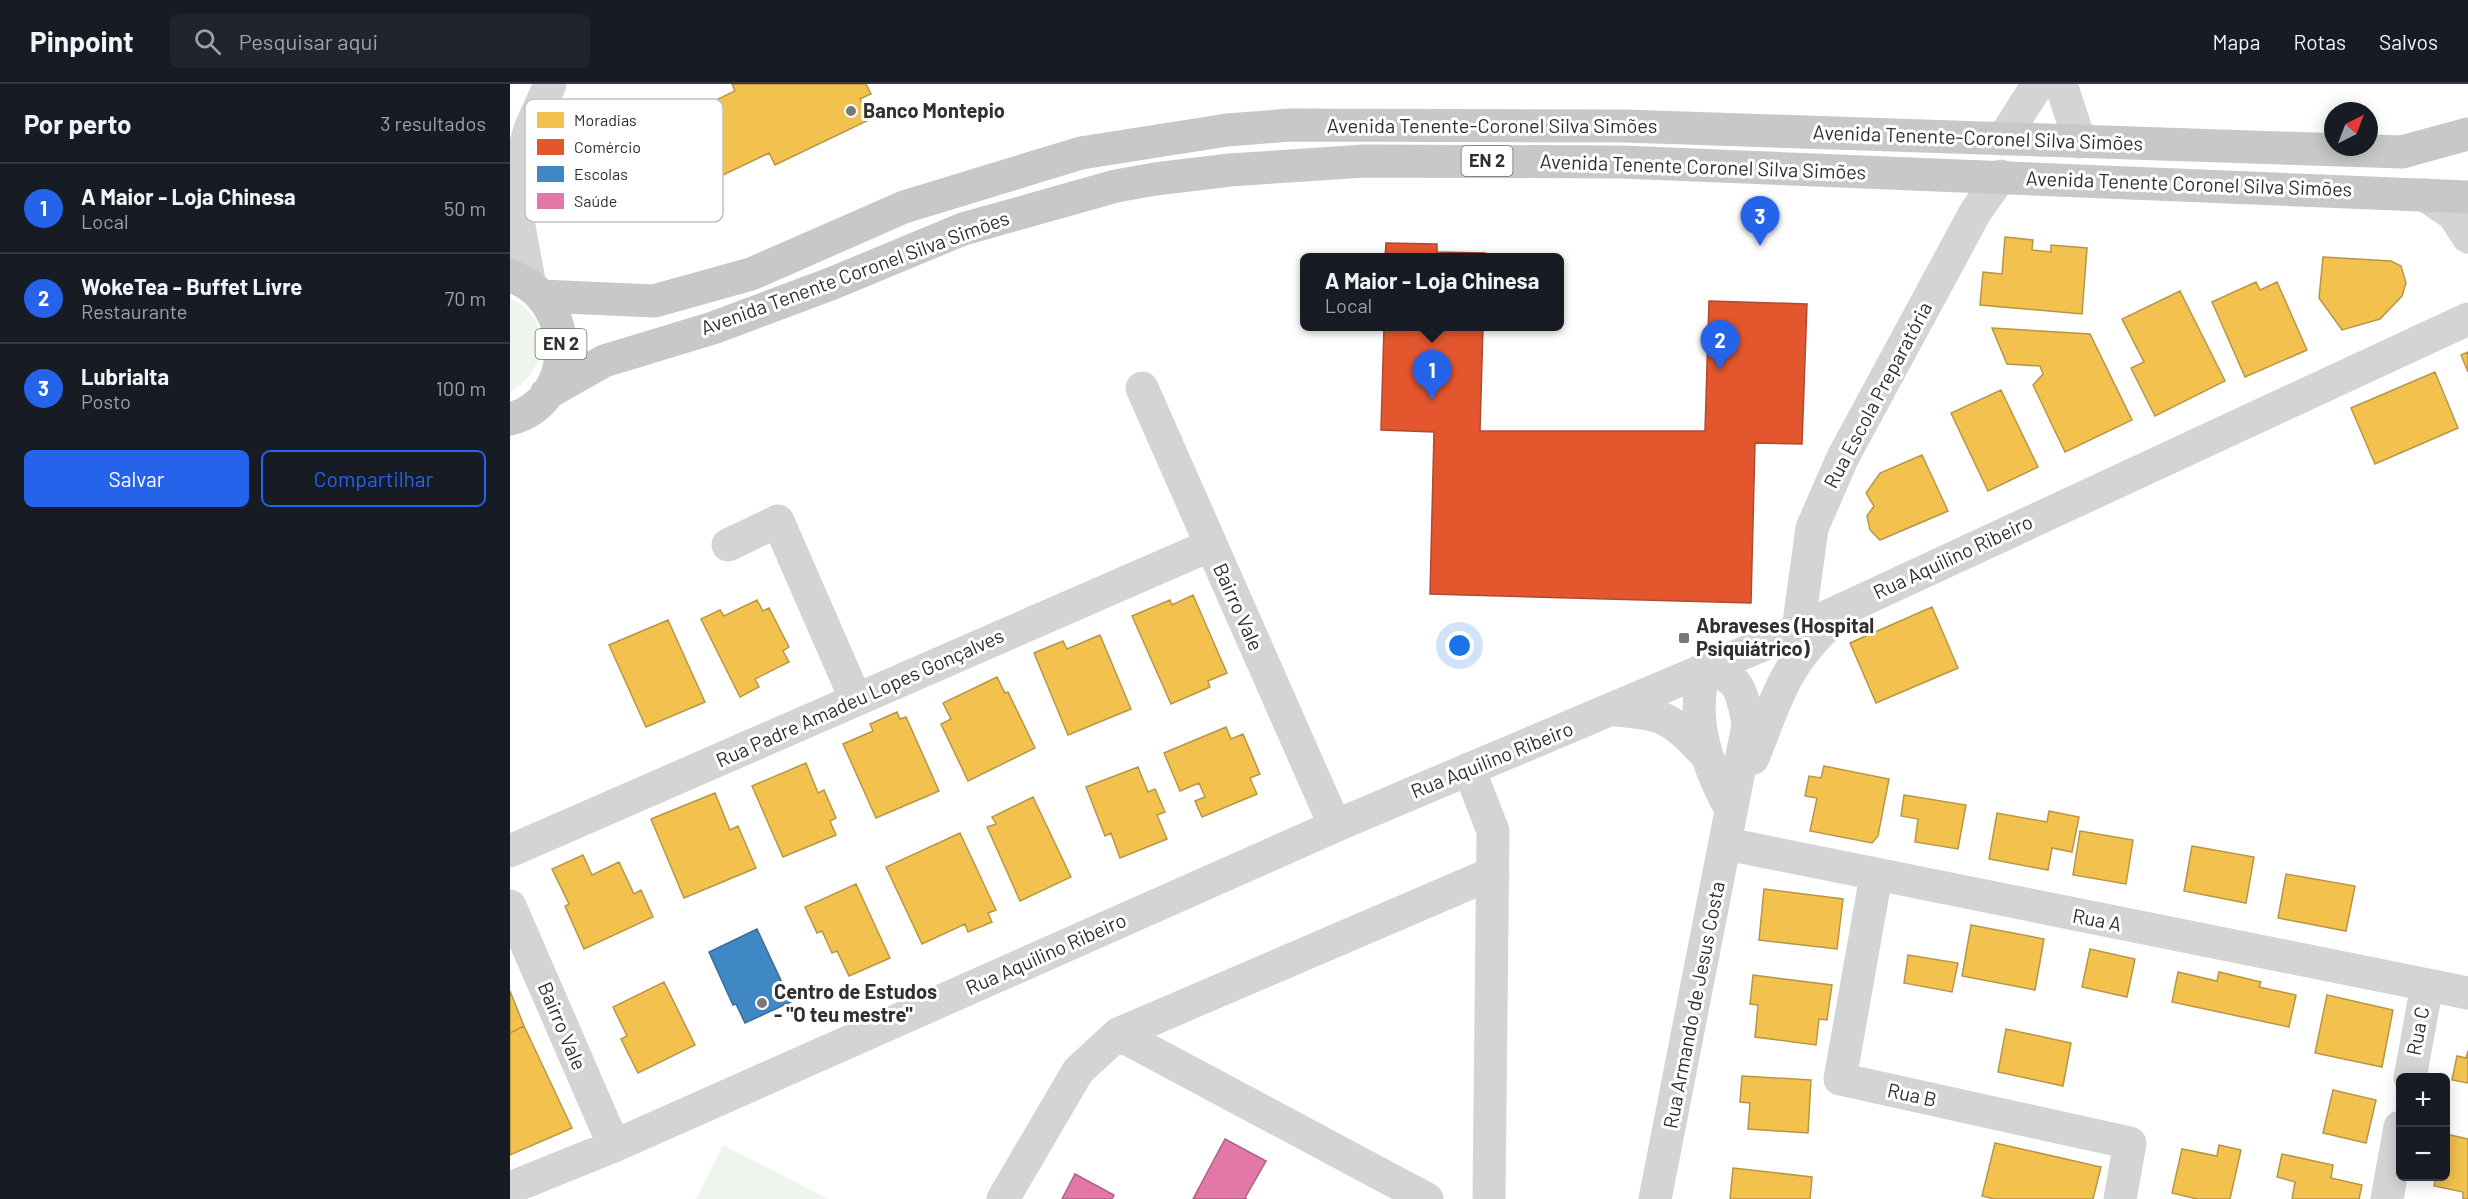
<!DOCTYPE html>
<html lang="pt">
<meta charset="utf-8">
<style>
body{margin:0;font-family:Barlow,sans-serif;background:#20242c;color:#f1f3f6}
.controls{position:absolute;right:18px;bottom:18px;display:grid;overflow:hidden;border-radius:9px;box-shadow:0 3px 15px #0003}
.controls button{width:54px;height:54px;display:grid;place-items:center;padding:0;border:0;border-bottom:2px solid #363941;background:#171b24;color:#f1f3f6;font:30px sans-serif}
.compass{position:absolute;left:1814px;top:18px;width:54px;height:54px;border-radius:50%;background:#171b24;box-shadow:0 3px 15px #0003;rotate:42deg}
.you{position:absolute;left:950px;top:562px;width:21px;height:21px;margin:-15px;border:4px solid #fff;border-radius:50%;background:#1a73e8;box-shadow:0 0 0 9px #1a73e833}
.badge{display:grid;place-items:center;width:39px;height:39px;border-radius:50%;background:#2563eb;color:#fff;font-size:20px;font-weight:700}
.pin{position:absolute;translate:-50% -50px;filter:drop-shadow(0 2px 3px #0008)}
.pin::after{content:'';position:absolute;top:32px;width:21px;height:18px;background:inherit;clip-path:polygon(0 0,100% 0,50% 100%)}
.popup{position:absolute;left:790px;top:169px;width:264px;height:78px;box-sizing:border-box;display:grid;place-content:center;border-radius:9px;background:#171b24;filter:drop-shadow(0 2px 4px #0005);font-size:20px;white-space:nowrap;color:#9ea1a6}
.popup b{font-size:22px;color:#f1f3f6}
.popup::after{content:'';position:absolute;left:50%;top:100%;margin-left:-12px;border:12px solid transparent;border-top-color:#171b24}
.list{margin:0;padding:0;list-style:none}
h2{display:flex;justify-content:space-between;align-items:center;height:78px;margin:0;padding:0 24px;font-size:26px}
h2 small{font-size:20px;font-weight:400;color:#9ea1a6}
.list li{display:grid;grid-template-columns:39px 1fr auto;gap:18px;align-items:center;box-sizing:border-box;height:90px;padding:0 24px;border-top:2px solid #363941}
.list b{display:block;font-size:22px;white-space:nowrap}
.list p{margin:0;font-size:20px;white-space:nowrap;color:#9ea1a6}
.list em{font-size:20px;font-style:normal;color:#9ea1a6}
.actions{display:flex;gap:12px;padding:18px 24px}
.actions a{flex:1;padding:14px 0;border:2px solid #2563eb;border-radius:9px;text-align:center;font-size:21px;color:#2563eb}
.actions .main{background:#2563eb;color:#fff}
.icon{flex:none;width:33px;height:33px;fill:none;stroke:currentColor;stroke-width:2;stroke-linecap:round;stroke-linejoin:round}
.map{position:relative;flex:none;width:1958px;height:1115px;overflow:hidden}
header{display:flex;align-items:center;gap:36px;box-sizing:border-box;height:84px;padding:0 30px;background:#171b24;border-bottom:2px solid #363941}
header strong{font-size:28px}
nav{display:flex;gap:33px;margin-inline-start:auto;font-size:21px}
.search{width:420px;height:54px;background:#20242c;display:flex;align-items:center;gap:15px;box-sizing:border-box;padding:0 21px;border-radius:9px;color:#9ea1a6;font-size:22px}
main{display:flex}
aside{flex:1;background:#171b24}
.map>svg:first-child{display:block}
.green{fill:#eef5ed}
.homes{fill:#f2c14e;stroke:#b89645;stroke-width:1.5}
.shops{fill:#e4572e;stroke:#ae4b2f;stroke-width:1.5}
.schools{fill:#3f88c5;stroke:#3a6e98;stroke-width:1.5}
.health{fill:#e377a8;stroke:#ad6284;stroke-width:1.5}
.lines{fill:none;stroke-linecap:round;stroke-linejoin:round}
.minor{stroke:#d4d4d4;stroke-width:33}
.major{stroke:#c8c8c8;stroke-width:33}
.poi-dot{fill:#787878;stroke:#fff;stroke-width:2}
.labels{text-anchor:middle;stroke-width:6;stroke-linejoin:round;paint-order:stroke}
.shield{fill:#fff;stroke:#6e6e6e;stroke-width:1.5}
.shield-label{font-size:18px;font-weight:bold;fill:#303030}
.poi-label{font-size:20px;font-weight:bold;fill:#303030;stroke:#fff;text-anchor:start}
.street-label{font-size:20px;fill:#303030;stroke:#fff}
.key{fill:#fff;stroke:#c1c1c1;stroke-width:1.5}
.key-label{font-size:16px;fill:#303030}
</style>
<header>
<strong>Pinpoint</strong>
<div class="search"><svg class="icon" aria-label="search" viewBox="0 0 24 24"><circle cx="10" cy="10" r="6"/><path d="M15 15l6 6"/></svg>Pesquisar aqui</div>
<nav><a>Mapa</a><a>Rotas</a><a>Salvos</a></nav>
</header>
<main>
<aside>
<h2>Por perto<small>3 resultados</small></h2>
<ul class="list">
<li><span class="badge">1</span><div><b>A Maior - Loja Chinesa</b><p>Local</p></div><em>50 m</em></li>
<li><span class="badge">2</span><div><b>WokeTea - Buffet Livre</b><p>Restaurante</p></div><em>70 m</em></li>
<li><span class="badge">3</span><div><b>Lubrialta</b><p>Posto</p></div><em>100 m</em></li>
</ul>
<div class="actions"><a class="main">Salvar</a><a>Compartilhar</a></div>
</aside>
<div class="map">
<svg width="1958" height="1115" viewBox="0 0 1958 1115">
<rect width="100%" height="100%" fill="#fff"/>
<path class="green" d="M 0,214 C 44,235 39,286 0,308 Z
M 213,1061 L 318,1115 L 186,1115 Z"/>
<path class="homes" d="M 222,0 L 356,0 L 361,10 L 350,15 L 359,36 L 265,81 L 259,69 L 188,103 L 180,88 L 106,123 L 74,56 L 143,23 L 152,42 L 225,7 Z
M 1495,153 L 1523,156 L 1522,166 L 1541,168 L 1541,161 L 1577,164 L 1572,230 L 1470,221 L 1473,188 L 1492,190 Z
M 1813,173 L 1881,177 L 1891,182 L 1896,199 L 1892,212 L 1870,235 L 1832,246 L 1809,214 Z
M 1746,198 L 1750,206 L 1767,198 L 1797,266 L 1735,293 L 1702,218 Z
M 1670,207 L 1715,297 L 1645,332 L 1621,284 L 1634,278 L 1612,235 Z
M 1482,244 L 1580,250 L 1622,336 L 1555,368 L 1523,301 L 1533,290 L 1530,282 L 1497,280 Z
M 1958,268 L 1958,288 L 1951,271 Z
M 1925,288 L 1948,344 L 1865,380 L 1841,324 Z
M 1491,306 L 1528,383 L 1478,407 L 1441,329 Z
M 1412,371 L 1438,427 L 1370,456 L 1360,446 L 1357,432 L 1364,422 L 1356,409 L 1370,389 Z
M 683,511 L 717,589 L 698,597 L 700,603 L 661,620 L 622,532 L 660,516 L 662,521 Z
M 247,516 L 253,527 L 259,524 L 279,563 L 273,567 L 279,578 L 245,595 L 249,603 L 230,613 L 191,535 L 210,526 L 214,532 Z
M 1422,523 L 1448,584 L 1366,619 L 1340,559 Z
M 158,536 L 195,618 L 136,643 L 99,561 Z
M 590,551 L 621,625 L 558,651 L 524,569 L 553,557 L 557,565 Z
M 487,593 L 495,609 L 498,608 L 525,664 L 458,697 L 431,640 L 441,635 L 433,619 Z
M 387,628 L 390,635 L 396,633 L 429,707 L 366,734 L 333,660 L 363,647 L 360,640 Z
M 716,643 L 721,655 L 733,650 L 750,690 L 740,694 L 747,710 L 692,733 L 685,717 L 695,713 L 689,699 L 670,707 L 654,669 Z
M 296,679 L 308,709 L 314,706 L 326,734 L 320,737 L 326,751 L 273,773 L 242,702 Z
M 1314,682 L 1379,695 L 1368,752 L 1362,759 L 1300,747 L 1307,714 L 1295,712 L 1299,692 L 1311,694 Z
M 628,683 L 638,708 L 645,705 L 655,728 L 647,731 L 657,755 L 610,774 L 601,749 L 595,752 L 576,703 Z
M 205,709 L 220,746 L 228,742 L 246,784 L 174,814 L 141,735 Z
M 1394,711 L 1456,721 L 1448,765 L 1405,758 L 1408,735 L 1391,732 Z
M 523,713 L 561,793 L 510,817 L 477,743 L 486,740 L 482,733 Z
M 1539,727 L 1569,733 L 1562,768 L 1542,764 L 1538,786 L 1479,775 L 1487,729 L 1537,738 Z
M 1570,747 L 1623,756 L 1616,800 L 1563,791 Z
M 450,749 L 486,826 L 478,829 L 482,838 L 458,848 L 455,840 L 412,860 L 376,783 Z
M 1682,762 L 1744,773 L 1736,819 L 1674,807 Z
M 73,771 L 82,791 L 109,778 L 124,810 L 131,806 L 143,833 L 74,865 L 55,822 L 59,820 L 42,785 Z
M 1776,790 L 1845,802 L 1836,847 L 1768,834 Z
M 346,800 L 380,874 L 339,892 L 327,867 L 322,869 L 312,847 L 307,849 L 295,823 Z
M 1254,805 L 1333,815 L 1327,865 L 1249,856 Z
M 1461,841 L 1534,855 L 1525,906 L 1452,892 Z
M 1580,865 L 1625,875 L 1617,913 L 1572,903 Z
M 1398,871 L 1448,879 L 1442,908 L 1394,899 Z
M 1668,888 L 1707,897 L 1709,888 L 1751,898 L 1749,903 L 1786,911 L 1779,943 L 1662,918 Z
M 1243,891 L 1322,901 L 1317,936 L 1309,935 L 1306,961 L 1245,953 L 1248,921 L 1240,920 Z
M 154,898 L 185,961 L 128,989 L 111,955 L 117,952 L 103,923 Z
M 0,907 L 14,942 L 0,949 Z
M 1817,911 L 1883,926 L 1872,983 L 1805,969 Z
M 14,942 L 62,1044 L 0,1071 L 0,949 Z
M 1496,945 L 1561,959 L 1553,1002 L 1488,988 Z
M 1958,967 L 1958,999 L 1942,996 L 1947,972 L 1956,974 Z
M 1232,992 L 1301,996 L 1298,1049 L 1238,1045 L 1240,1019 L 1230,1018 Z
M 1823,1006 L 1866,1016 L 1856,1059 L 1813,1049 Z
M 1936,1050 L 1958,1055 L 1958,1115 L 1953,1115 L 1953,1108 L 1924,1102 L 1926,1092 L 1936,1092 Z
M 1485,1059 L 1591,1083 L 1583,1115 L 1484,1115 L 1472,1112 Z
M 1709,1061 L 1731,1066 L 1720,1115 L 1687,1115 L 1662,1109 L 1672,1065 L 1707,1072 Z
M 1772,1070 L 1823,1081 L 1821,1094 L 1852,1101 L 1849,1115 L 1782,1115 L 1785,1098 L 1767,1093 Z
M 1223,1084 L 1302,1093 L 1300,1115 L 1220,1115 Z"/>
<path class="shops" d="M 876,159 L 927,160 L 927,168 L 975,169 L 974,174 L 875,174 Z
M 1199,217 L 1297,220 L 1292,360 L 1245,359 L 1241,519 L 920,510 L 924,348 L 871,346 L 874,242 L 973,242 L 970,347 L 1195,347 Z"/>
<path class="schools" d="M 247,845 L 281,918 L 235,939 L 226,920 L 223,921 L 199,868 Z"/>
<path class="health" d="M 715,1055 L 756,1077 L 735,1114 L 737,1115 L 683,1115 Z
M 565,1090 L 604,1111 L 602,1115 L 552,1115 Z"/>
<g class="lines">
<path class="minor" d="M 1551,0 L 1570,58
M 1493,55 L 1528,0
M 3,109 L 20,202
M 1915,111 L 1943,130 L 1958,153
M 0,114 L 20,45 L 40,0
M 632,304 L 825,742
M 218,461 L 268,437 L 346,616
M 1288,546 L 1302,444 L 1333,373 L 1466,127 L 1491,92
M 1195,586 C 1179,635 1198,683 1221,726
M 1105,626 C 1155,630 1163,635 1197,672
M 1243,674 C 1266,617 1273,583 1320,539
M 959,685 L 983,747 L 979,1115
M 1217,760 L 1958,909
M 0,767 L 701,461
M 1366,792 L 1330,995 L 1620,1059 L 1610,1115
M 0,822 L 104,1062
M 608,950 L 917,1115
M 1900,994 L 1917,901
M 0,1104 L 104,1062 L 825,742 L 1288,546 L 1958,235
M 493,1115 L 568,987 L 608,950 L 983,789
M 1145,1115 L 1238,641 C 1233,611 1230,589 1195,586
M 1877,1115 L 1890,1043"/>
<path class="major" d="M 0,192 C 66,213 70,317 0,335
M 31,212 L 144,217 L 241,190 L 394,123 L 571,69 L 717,46 L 781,41 L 1115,42 L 1892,68 L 1958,50
M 36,310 L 94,277 L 203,244 L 323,199 L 453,145 L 606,102 L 645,95 L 720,86 L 855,77 L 1111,78 L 1958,113"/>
</g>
<g class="poi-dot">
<circle cx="341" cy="27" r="6"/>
<rect x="1168" y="548" width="12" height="12" rx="3"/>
<circle cx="252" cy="919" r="6"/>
</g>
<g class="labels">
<g class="shield">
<rect x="951.5" y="62" width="51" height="30" rx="4.5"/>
<rect x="25.5" y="245" width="51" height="30" rx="4.5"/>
</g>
<g class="shield-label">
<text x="977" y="83">EN 2</text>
<text x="51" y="266">EN 2</text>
</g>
<g class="poi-label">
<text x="353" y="34">Banco Montepio</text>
<text x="1186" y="549">Abraveses (Hospital<tspan x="1186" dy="23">Psiquiátrico)</tspan></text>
<text x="264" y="915">Centro de Estudos<tspan x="264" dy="23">- "O teu mestre"</tspan></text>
</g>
<g class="street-label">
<text x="982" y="49">Avenida Tenente-Coronel Silva Simões</text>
<text transform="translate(1468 54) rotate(2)" y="7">Avenida Tenente-Coronel Silva Simões</text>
<text transform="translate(1193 83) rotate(2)" y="7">Avenida Tenente Coronel Silva Simões</text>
<text transform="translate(1679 100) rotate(2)" y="7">Avenida Tenente Coronel Silva Simões</text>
<text transform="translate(345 189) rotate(-20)" y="7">Avenida Tenente Coronel Silva Simões</text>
<text transform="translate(1368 311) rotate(-62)" y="7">Rua Escola Preparatória</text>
<text transform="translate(1443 473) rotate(-25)" y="7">Rua Aquilino Ribeiro</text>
<text transform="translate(728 523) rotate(66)" y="7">Bairro Vale</text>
<text transform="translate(350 614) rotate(-24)" y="7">Rua Padre Amadeu Lopes Gonçalves</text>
<text transform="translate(982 676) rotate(-22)" y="7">Rua Aquilino Ribeiro</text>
<text transform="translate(1587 836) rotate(11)" y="7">Rua A</text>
<text transform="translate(536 870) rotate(-24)" y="7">Rua Aquilino Ribeiro</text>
<text transform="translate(1184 921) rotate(-79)" y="7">Rua Armando de Jesus Costa</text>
<text transform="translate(52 942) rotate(67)" y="7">Bairro Vale</text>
<text transform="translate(1908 947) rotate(-79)" y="7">Rua C</text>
<text transform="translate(1402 1011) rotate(12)" y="7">Rua B</text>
</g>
</g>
<rect x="15" y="15" width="198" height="123" rx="9" class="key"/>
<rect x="27" y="28" width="27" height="16" fill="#f2c14e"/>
<rect x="27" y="55" width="27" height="16" fill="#e4572e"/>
<rect x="27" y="82" width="27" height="16" fill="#3f88c5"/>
<rect x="27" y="109" width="27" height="16" fill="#e377a8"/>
<g class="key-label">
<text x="64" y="42">Moradias</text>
<text x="64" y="69">Comércio</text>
<text x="64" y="96">Escolas</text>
<text x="64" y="123">Saúde</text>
</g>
</svg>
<div class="controls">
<button>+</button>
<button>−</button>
</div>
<svg class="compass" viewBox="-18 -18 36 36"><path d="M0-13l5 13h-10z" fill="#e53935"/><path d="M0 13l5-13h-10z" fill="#9ea1a6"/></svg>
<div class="you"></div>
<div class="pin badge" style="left:922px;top:316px">1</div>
<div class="popup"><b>A Maior - Loja Chinesa</b>Local</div>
<div class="pin badge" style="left:1210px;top:286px">2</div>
<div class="pin badge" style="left:1250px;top:162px">3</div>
</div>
</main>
